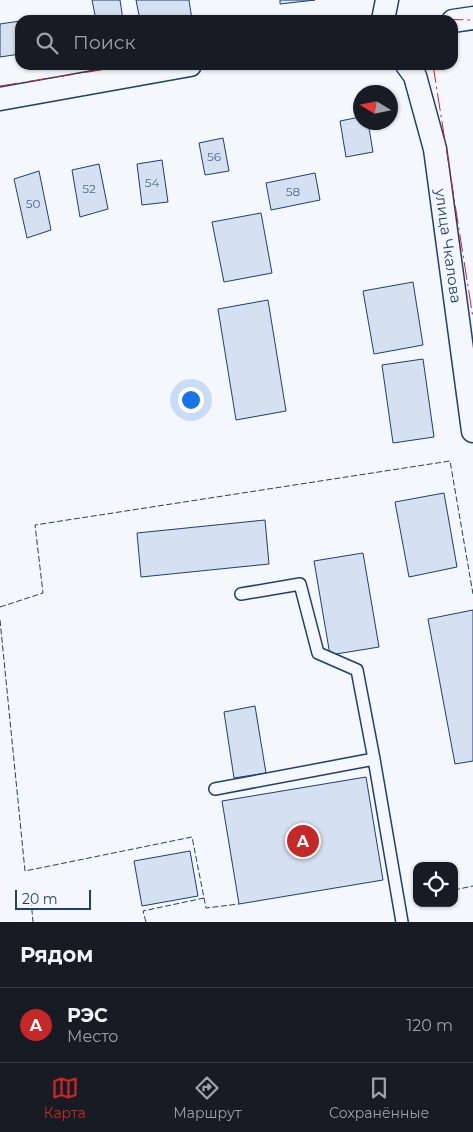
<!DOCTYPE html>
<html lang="ru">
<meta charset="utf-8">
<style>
body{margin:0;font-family:Montserrat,sans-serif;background:#20242c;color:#f1f3f6}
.controls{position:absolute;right:15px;bottom:15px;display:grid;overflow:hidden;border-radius:10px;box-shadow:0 1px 4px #0004}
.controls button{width:45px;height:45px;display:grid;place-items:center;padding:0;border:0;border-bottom:1px solid #363941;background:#171b24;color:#f1f3f6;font:25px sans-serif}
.compass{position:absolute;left:353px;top:85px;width:45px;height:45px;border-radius:50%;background:#171b24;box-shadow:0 1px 4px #0004;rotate:280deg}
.scale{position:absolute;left:15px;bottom:12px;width:76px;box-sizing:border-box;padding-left:5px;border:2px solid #1d3f73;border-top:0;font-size:14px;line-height:18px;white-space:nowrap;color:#1d3f73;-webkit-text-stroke:4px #f4f7fb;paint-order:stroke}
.you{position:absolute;left:190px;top:399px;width:18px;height:18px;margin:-12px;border:4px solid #fff;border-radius:50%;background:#1a73e8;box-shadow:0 0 0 8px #1a73e833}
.badge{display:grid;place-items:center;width:32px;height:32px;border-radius:50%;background:#c62828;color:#fff;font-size:16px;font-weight:700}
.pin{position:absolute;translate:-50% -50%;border:2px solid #fff;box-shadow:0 1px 5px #0006}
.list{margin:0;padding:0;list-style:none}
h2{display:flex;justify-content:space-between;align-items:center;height:65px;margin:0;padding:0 20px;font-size:21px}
h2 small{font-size:16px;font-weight:400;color:#9ea1a6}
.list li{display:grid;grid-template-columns:32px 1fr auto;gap:15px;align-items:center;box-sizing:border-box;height:75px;padding:0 20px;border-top:1px solid #363941}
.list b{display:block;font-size:19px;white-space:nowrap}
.list p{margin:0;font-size:16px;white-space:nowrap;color:#9ea1a6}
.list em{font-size:16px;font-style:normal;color:#9ea1a6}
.icon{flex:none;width:28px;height:28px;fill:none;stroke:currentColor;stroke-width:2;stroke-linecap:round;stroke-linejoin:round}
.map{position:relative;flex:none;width:473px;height:922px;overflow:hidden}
.search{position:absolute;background:#171b24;box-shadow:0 1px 4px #0004;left:15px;right:15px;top:15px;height:55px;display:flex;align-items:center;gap:12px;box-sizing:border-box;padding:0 18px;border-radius:15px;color:#9ea1a6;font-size:19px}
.sheet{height:140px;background:#171b24}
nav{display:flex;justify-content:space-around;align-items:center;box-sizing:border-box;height:70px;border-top:1px solid #363941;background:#171b24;font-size:14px;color:#9ea1a6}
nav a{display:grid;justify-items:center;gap:2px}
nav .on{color:#c62828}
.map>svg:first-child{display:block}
.building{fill:#d5e0f0;stroke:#1d3f73}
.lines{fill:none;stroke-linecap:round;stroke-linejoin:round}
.service-casing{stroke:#1d3f73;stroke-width:14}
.minor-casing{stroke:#1d3f73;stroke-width:25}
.service{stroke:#f4f7fb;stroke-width:11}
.minor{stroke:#f4f7fb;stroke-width:22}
.fence{stroke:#1d3f73;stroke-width:1;stroke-dasharray:6 2.5;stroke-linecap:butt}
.power{stroke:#c62828;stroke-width:1;stroke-dasharray:18 4 2.5 4;stroke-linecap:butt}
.labels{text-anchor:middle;stroke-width:4;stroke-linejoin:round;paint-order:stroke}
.number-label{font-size:12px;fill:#4b6792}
.street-label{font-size:15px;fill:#1d3f73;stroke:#f4f7fb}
</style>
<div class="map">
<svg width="473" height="922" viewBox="0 0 473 922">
<rect width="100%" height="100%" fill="#f4f7fb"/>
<path class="building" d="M 92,0 L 120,0 L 123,20 L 96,20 Z
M 136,0 L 189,0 L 192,20 L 140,20 Z
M 280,0 L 315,0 L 280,4 Z
M 20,21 L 20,54 L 0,57 L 0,24 Z
M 360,117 L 360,122 L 368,122 L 373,152 L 346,157 L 340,121 Z
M 223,138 L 229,171 L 205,175 L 199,143 Z
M 162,160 L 168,202 L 142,205 L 137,164 Z
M 99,164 L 108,209 L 80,217 L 72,170 Z
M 39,171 L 51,230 L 27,238 L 14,179 Z
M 315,173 L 320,200 L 271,210 L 266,183 Z
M 261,213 L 272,273 L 224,282 L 212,222 Z
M 413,282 L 423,345 L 374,354 L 363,291 Z
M 268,300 L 286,411 L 236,420 L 218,309 Z
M 423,359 L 434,437 L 393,443 L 382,365 Z
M 444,493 L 457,567 L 409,577 L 395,502 Z
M 265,520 L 269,564 L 141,577 L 137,533 Z
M 363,553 L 379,647 L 330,655 L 314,561 Z
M 473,610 L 473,761 L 455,764 L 428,619 Z
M 255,706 L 266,773 L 234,778 L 224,712 Z
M 366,777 L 383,880 L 239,904 L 222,801 Z
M 190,851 L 198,896 L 142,906 L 134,861 Z"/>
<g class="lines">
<defs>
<path id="service" d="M 241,594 L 300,584 L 318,653 L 357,670 L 374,759 L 402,922
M 215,789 L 374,759"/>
<path id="minor" d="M 383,20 L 387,0
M 453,21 L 473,18
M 407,65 L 415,76 L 435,149 L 473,431
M 0,99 L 190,65"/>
</defs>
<use href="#service" class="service-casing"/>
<use href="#minor" class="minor-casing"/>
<use href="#service" class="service"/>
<use href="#minor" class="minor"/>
<path class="fence" d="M 0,607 L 43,593 L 35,525 L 450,461 L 473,594
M 0,620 L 25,871 L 192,837 L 206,908 L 239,904
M 454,890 L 473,886
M 31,900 L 33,922
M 146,922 L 143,911 L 204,898"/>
<path class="power" d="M 417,20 L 426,19 L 473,20
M 433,65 L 473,318
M 0,86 L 132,65"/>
</g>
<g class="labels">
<g class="number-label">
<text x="214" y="161">56</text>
<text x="152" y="187">54</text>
<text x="89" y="193">52</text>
<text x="293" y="196">58</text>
<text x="33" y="208">50</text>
</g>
<g class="street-label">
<text transform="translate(448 246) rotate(82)" y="5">улица Чкалова</text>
</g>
</g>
</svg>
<div class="controls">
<button><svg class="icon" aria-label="locate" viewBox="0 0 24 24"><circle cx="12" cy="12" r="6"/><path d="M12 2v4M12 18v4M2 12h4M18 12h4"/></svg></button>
</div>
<svg class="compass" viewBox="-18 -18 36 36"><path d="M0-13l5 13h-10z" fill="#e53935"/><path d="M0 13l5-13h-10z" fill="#9ea1a6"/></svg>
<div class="scale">20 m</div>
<div class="you"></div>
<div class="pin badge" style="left:303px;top:841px">A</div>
<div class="search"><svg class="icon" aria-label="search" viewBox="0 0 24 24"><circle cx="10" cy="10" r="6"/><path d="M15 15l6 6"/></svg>Поиск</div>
</div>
<section class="sheet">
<h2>Рядом<small></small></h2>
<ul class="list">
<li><span class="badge">A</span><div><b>РЭС</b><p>Место</p></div><em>120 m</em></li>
</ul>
</section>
<nav>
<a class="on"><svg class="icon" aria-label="map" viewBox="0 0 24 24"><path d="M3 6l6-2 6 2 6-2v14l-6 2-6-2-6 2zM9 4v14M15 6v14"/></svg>Карта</a>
<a><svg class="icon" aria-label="directions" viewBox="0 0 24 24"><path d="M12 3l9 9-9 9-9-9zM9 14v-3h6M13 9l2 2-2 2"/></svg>Маршрут</a>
<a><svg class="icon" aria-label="saved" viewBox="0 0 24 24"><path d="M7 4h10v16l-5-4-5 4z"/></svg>Сохранённые</a>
</nav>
